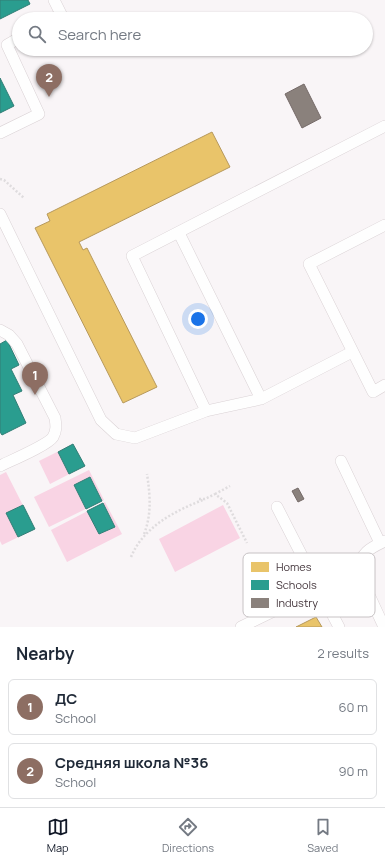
<!DOCTYPE html>
<meta charset="utf-8">
<style>
body{margin:0;font-family:Manrope,sans-serif;background:#f6f6f7;color:#1f2937}
.you{position:absolute;left:198px;top:319px;width:14px;height:14px;margin:-10px;border:3px solid #fff;border-radius:50%;background:#1a73e8;box-shadow:0 0 0 6px #1a73e833}
.badge{display:grid;place-items:center;width:26px;height:26px;border-radius:50%;background:#111827;color:#fff;font-size:13px;font-weight:700}
.pin{position:absolute;translate:-50% -33px;filter:drop-shadow(0 1px 2px #0008)}
.pin::after{content:'';position:absolute;top:21px;width:14px;height:12px;background:inherit;clip-path:polygon(0 0,100% 0,50% 100%)}
.list{margin:0;padding:0;list-style:none}
h2{display:flex;justify-content:space-between;align-items:center;height:52px;margin:0;padding:0 16px;font-size:17px}
h2 small{font-size:13px;font-weight:400;color:#747a83}
.list li{display:grid;grid-template-columns:26px 1fr auto;gap:12px;align-items:center;box-sizing:border-box;height:56px;margin:0 8px 8px;padding:0 8px;border:1px solid #e0e1e3;border-radius:6px}
.list b{display:block;font-size:15px;white-space:nowrap}
.list p{margin:0;font-size:13px;white-space:nowrap;color:#747a83}
.list em{font-size:13px;font-style:normal;color:#747a83}
.icon{flex:none;width:22px;height:22px;fill:none;stroke:currentColor;stroke-width:2;stroke-linecap:round;stroke-linejoin:round}
.map{position:relative;flex:none;width:385px;height:627px;overflow:hidden}
.search{position:absolute;background:#fff;box-shadow:0 1px 3px #0004;left:12px;right:12px;top:12px;height:44px;display:flex;align-items:center;gap:10px;box-sizing:border-box;padding:0 14px;border-radius:22px;color:#747a83;font-size:15px}
.sheet{height:180px;background:#fff}
nav{display:flex;justify-content:space-around;align-items:center;box-sizing:border-box;height:56px;border-top:1px solid #e0e1e3;background:#fff;font-size:11px;color:#747a83}
nav a{display:grid;justify-items:center;gap:2px}
nav .on{color:#111827}
.map>svg:first-child{display:block}
.green{fill:#f9d4e4}
.homes{fill:#e9c46a;stroke:#b7995c}
.schools{fill:#2a9d8f;stroke:#327e76}
.industry{fill:#8a817c;stroke:#756a68}
.lines{fill:none;stroke-linecap:round;stroke-linejoin:round}
.lane-casing{stroke:#dad2d5;stroke-width:12}
.path{stroke:#dfdcde;stroke-width:2.5;stroke-dasharray:2 2;stroke-linecap:butt}
.lane{stroke:#fefefe;stroke-width:11}
.key{fill:#fff;stroke:#c7c2c4;stroke-width:1}
.key-label{font-size:11px;fill:#43353b}
</style>
<div class="map">
<svg width="385" height="627" viewBox="0 0 385 627">
<rect width="100%" height="100%" fill="#f9f5f7"/>
<path class="green" d="M 73,444 L 85,466 L 50,484 L 39,461 Z
M 89,470 L 104,500 L 49,527 L 34,497 Z
M 6,472 L 35,529 L 2,545 L 0,541 L 0,475 Z
M 105,502 L 122,534 L 67,562 L 51,530 Z
M 223,505 L 240,538 L 175,572 L 159,539 Z"/>
<path class="homes" d="M 212,132 L 230,167 L 79,242 L 83,250 L 87,248 L 157,387 L 123,403 L 35,228 L 50,221 L 47,214 Z
M 316,617 L 322,627 L 296,627 Z"/>
<path class="schools" d="M 0,0 L 28,0 L 30,4 L 0,19 Z
M 0,78 L 14,106 L 0,113 Z
M 7,340 L 19,365 L 11,369 L 22,391 L 13,395 L 26,423 L 2,435 L 0,432 L 0,344 Z
M 73,444 L 85,466 L 69,474 L 58,452 Z
M 90,477 L 102,501 L 86,509 L 74,485 Z
M 103,503 L 115,527 L 99,534 L 87,511 Z
M 23,505 L 35,529 L 18,537 L 6,513 Z"/>
<path class="industry" d="M 304,84 L 321,118 L 302,128 L 285,94 Z
M 298,488 L 304,499 L 298,502 L 292,491 Z"/>
<g class="lines">
<defs>
<path id="lane" d="M 52,19 L 61,14 L 54,0
M 0,133 L 39,114 L 7,45 L 19,38
M 0,214 L 101,420 L 116,434 L 135,438 L 206,411 L 261,399 L 352,352
M 385,225 L 309,264 L 373,392 L 385,385
M 179,233 L 261,399
M 0,330 L 9,335 L 17,344 L 55,418 C 56,425 57,430 53,437 C 48,445 10,461 0,466
M 206,411 L 132,256 L 385,126
M 341,461 L 380,543
M 277,507 L 319,589
M 241,627 L 319,589 L 339,627
M 384,627 L 358,571 C 360,553 370,548 385,541"/>
</defs>
<use href="#lane" class="lane-casing"/>
<path class="path" d="M 0,179 L 4,180 L 24,198
M 215,494 L 230,486
M 199,499 L 205,499 L 215,494 L 227,503 L 247,543
M 144,534 C 152,514 150,494 147,474
M 131,557 C 144,526 175,511 205,499"/>
<use href="#lane" class="lane"/>
</g>
<rect x="243" y="553" width="132" height="64" rx="6" class="key"/>
<rect x="251" y="562" width="18" height="10" fill="#e9c46a"/>
<rect x="251" y="580" width="18" height="10" fill="#2a9d8f"/>
<rect x="251" y="598" width="18" height="10" fill="#8a817c"/>
<g class="key-label">
<text x="276" y="571">Homes</text>
<text x="276" y="589">Schools</text>
<text x="276" y="607">Industry</text>
</g>
</svg>
<div class="you"></div>
<div class="pin badge" style="left:35px;top:395px;background:#8d6e63">1</div>
<div class="pin badge" style="left:49px;top:97px;background:#8d6e63">2</div>
<div class="search"><svg class="icon" aria-label="search" viewBox="0 0 24 24"><circle cx="10" cy="10" r="6"/><path d="M15 15l6 6"/></svg>Search here</div>
</div>
<section class="sheet">
<h2>Nearby<small>2 results</small></h2>
<ul class="list">
<li><span class="badge" style="background:#8d6e63">1</span><div><b>ДС</b><p>School</p></div><em>60 m</em></li>
<li><span class="badge" style="background:#8d6e63">2</span><div><b>Средняя школа №36</b><p>School</p></div><em>90 m</em></li>
</ul>
</section>
<nav>
<a class="on"><svg class="icon" aria-label="map" viewBox="0 0 24 24"><path d="M3 6l6-2 6 2 6-2v14l-6 2-6-2-6 2zM9 4v14M15 6v14"/></svg>Map</a>
<a><svg class="icon" aria-label="directions" viewBox="0 0 24 24"><path d="M12 3l9 9-9 9-9-9zM9 14v-3h6M13 9l2 2-2 2"/></svg>Directions</a>
<a><svg class="icon" aria-label="saved" viewBox="0 0 24 24"><path d="M7 4h10v16l-5-4-5 4z"/></svg>Saved</a>
</nav>
